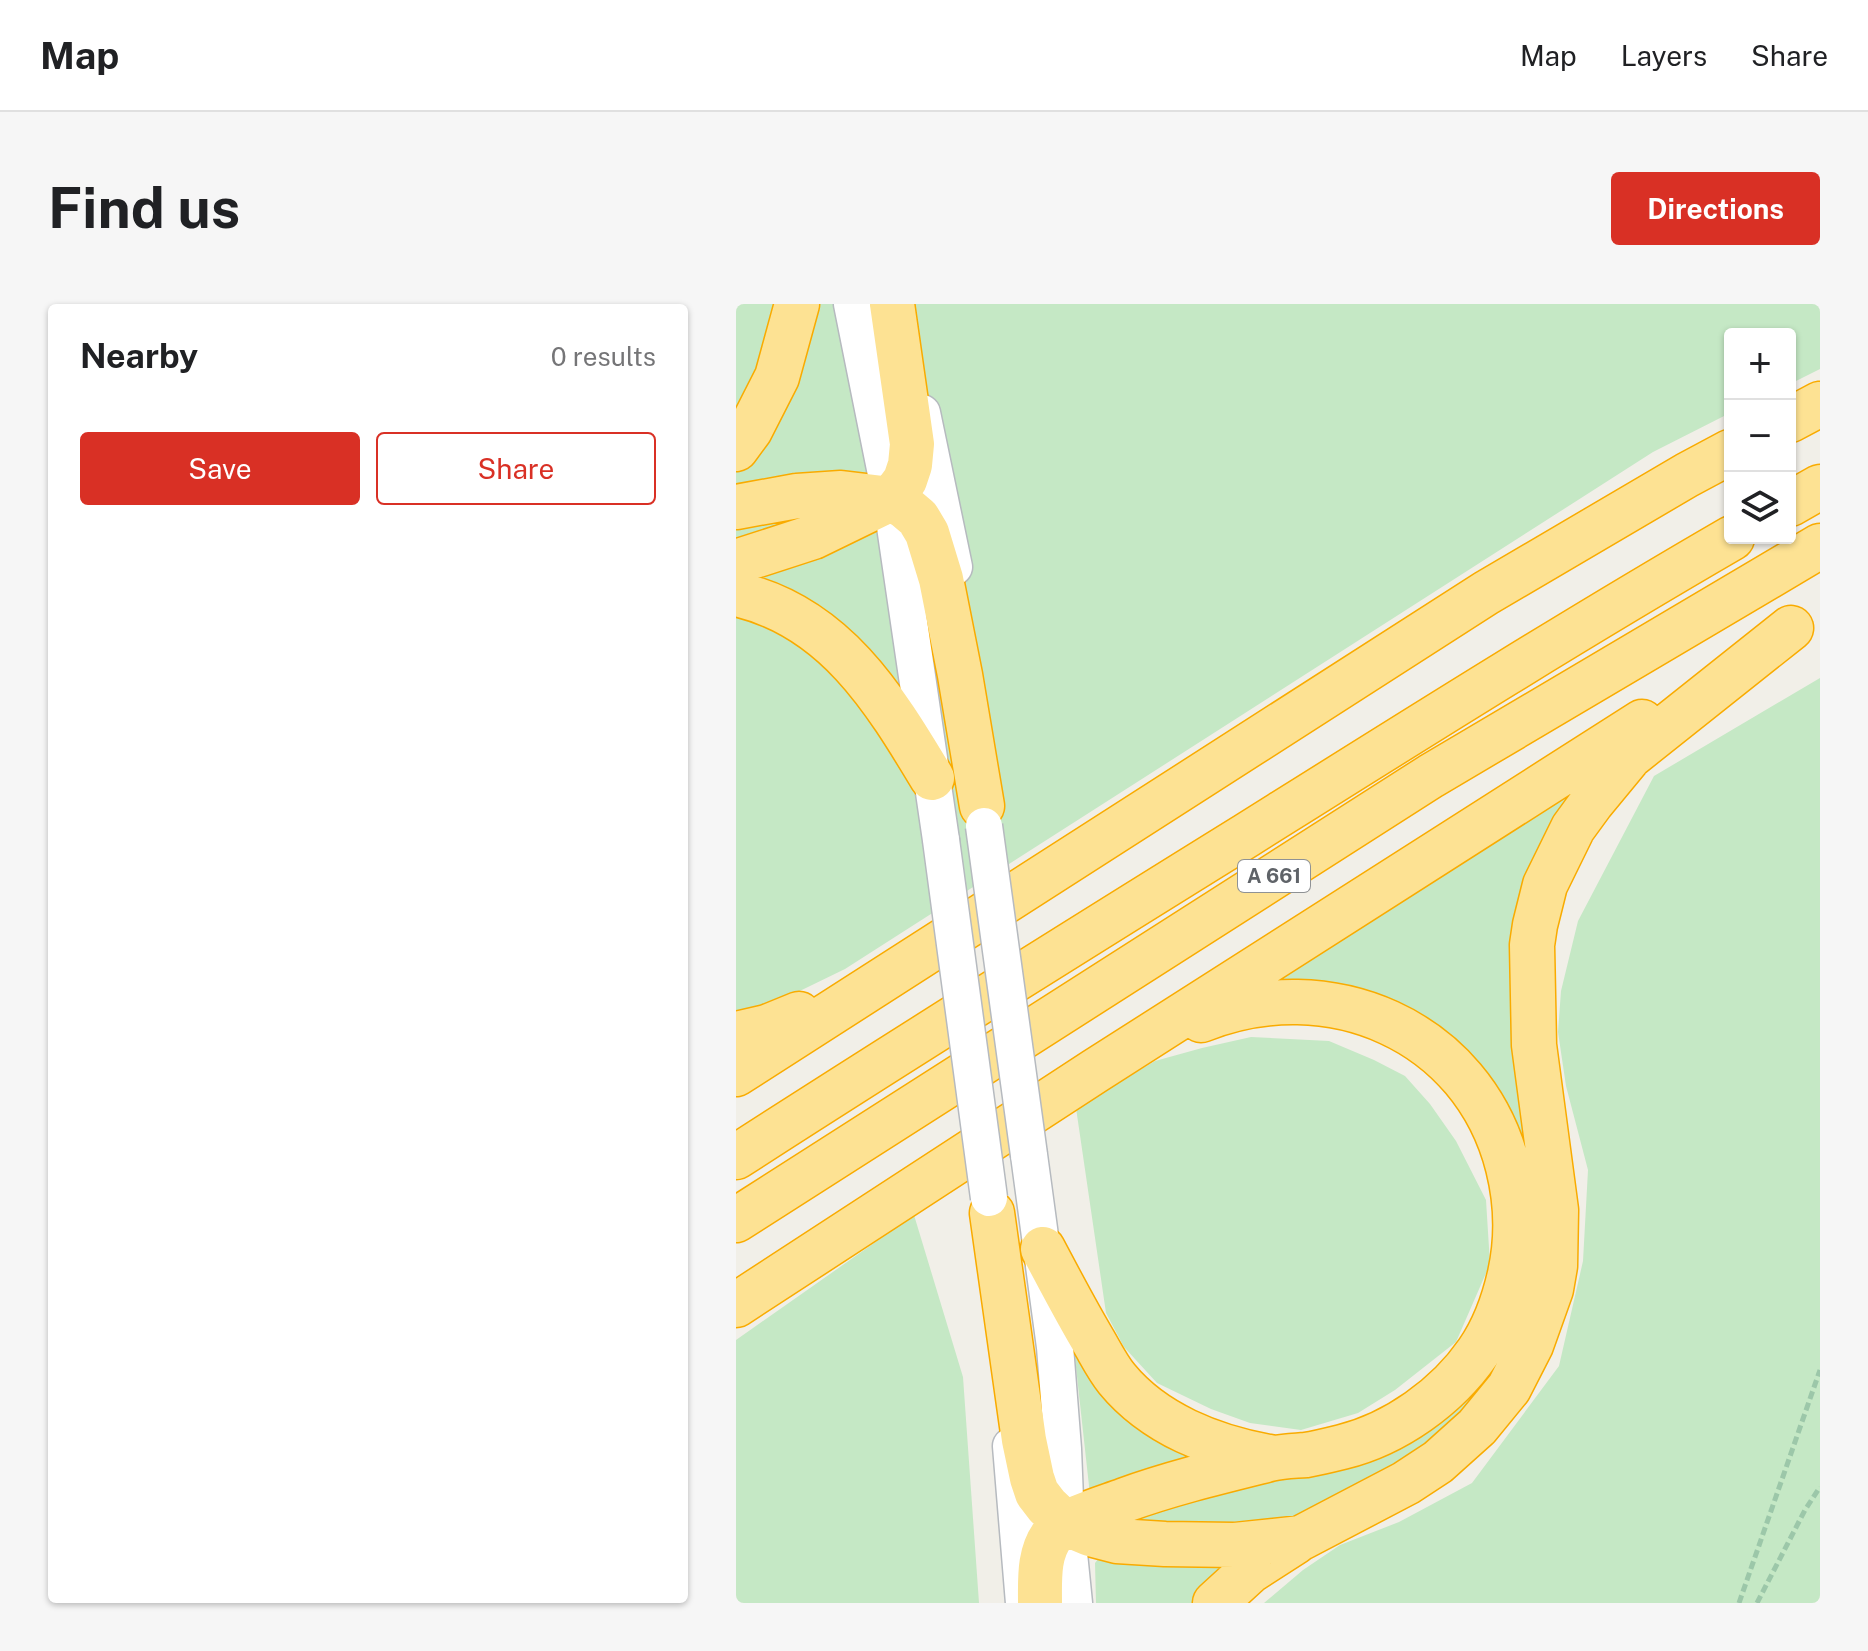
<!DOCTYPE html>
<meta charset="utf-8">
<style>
body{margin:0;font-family:"Public Sans",sans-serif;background:#f6f6f6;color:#202124}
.controls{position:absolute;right:24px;top:24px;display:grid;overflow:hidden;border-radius:8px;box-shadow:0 2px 6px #0004}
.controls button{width:72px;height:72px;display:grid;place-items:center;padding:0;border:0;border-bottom:2px solid #e0e0e0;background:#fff;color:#202124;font:40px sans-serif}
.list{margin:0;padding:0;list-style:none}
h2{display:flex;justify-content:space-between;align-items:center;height:104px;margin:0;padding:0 32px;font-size:34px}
h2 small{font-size:26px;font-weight:400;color:#757577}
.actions{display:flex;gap:16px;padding:24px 32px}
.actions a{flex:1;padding:18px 0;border:2px solid #d93025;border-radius:8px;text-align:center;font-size:28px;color:#d93025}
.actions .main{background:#d93025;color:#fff}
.icon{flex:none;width:44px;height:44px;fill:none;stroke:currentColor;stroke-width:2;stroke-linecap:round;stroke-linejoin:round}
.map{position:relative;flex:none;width:1084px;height:1299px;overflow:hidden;border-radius:8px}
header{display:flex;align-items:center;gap:48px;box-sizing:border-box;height:112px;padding:0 40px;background:#fff;border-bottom:2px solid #e0e0e0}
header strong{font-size:38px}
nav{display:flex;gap:44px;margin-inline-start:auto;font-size:28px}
.intro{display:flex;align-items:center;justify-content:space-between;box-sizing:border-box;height:192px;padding:0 48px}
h1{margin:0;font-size:56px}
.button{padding:20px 36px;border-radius:8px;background:#d93025;color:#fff;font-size:28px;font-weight:700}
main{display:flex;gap:48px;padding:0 48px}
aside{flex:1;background:#fff;border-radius:8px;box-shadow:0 2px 6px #0004}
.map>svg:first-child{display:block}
.green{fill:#c5e8c5}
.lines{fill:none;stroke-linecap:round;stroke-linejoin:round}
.secondary-casing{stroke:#b6babf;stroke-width:39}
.highway-casing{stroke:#f9ab00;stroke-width:47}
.path{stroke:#9cc7a9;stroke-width:5;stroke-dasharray:8 4;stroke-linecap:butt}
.secondary{stroke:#fff;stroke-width:36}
.highway{stroke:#fde293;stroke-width:44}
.secondary-bridge-casing{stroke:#b6babf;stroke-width:39;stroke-linecap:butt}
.secondary-bridge{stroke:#fff;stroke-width:36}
.labels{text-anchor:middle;stroke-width:8;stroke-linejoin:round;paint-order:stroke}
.shield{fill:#fff;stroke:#8f9295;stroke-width:2}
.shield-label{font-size:20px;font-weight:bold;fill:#5f6368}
</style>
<header>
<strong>Map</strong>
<nav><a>Map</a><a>Layers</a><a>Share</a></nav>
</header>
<div class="intro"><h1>Find us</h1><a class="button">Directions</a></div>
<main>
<aside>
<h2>Nearby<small>0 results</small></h2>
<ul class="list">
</ul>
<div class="actions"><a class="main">Save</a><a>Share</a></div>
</aside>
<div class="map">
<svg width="1084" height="1299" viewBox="0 0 1084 1299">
<rect width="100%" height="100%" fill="#f1efe8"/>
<path class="green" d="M 0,0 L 1084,0 L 1084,65 L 1054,80 L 1054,30 L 994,30 L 994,109 L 917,148 L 109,665 L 37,700 L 0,710 Z
M 1084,374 L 1084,1299 L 528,1299 L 567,1266 L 604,1241 L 663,1218 L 736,1179 L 823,1062 L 847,957 L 852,866 L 830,782 L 822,728 L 825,687 L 842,617 L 918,472 Z
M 857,471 L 818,525 L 799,568 L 788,644 L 787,720 L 804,877 L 805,938 L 801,985 L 788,1025 L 761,1076 L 738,1106 L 696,1144 L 589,1206 L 510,1223 L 466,1226 L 405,1226 L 375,1223 L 373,1217 L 375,1213 L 404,1200 L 613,1152 L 672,1134 L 727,1091 L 764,1043 L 786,996 L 793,965 L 796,938 L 793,875 L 776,822 L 753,782 L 730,756 L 699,730 L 664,708 L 605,687 L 575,681 L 501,688 Z
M 515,733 L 593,737 L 638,756 L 669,772 L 694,800 L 720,837 L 750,896 L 754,960 L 720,1038 L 659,1086 L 622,1109 L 565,1126 L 514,1119 L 475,1105 L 421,1079 L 388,1043 L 370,1009 L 340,804 L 419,757 L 466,744 Z
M 178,911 L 227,1073 L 243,1299 L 0,1299 L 0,1036 Z
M 338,1045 L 496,1155 L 354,1191 Z
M 366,1250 L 507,1252 L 461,1299 L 360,1299 L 359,1259 Z"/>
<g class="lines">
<defs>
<path id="secondary" d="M 116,0 L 155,195 L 205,536
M 186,109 L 218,263
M 293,851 L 319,1043 L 327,1145 L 330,1220 L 338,1299
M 275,1142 L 288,1299"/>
<path id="highway" d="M 1054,116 L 1084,100
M 0,145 L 14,126 L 41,73 L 61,0
M 1054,200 L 1084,183
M 0,203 L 61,192 L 105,189 L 155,195 L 169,203 L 182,214 L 191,229 L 205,275 L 224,371 L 246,502
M 0,258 L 77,233 L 155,195 L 169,176 L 174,161 L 176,140 L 156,0
M 0,290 C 98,312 148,394 196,474
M 0,730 L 31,723 L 63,710
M 0,770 L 750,289 L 951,171 L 994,148
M 0,853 C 169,744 340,637 511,531 C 672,430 832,329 996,234
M 256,909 L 288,1136 L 296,1174 L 301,1189 L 311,1202 L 330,1220 L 354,1230 L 381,1237 L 429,1240 L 499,1241 L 565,1234 L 670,1179 L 702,1158 L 741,1123 L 773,1084 L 795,1041 L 815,985 L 819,962 L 820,906 L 798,741 L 796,641 L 799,621 L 809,581 L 837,524 L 856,498 L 894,452 L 1055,324
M 0,916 L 695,472 L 1084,242
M 307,945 C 324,977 340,1008 358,1038 C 365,1050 372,1064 381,1075 C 418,1120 477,1143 533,1153
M 0,1001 L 359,767 L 906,418
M 304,1299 C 304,1276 302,1248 318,1229 C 334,1213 368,1204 389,1196 C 436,1179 486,1167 534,1155 C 546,1152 558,1152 570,1151 C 582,1149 594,1146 606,1143 C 659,1130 711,1093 742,1048 C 758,1025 768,997 774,970 C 782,934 781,899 772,863 C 737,725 592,665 465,716
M 479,1299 L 514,1267 L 559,1238"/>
</defs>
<use href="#secondary" class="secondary-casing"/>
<use href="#highway" class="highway-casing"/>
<path class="path" d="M 1003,1299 L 1084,1066
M 1021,1299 L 1069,1206 L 1084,1183"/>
<use href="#secondary" class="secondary"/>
<use href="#highway" class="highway"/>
<defs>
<path id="secondary-bridge" d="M 248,522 L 293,851
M 205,536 L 253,894"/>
</defs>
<use href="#secondary-bridge" class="secondary-bridge-casing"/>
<use href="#secondary-bridge" class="secondary-bridge"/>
</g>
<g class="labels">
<rect class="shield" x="502" y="556" width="72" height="32" rx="6"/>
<g class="shield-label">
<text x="538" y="579">A 661</text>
</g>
</g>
</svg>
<div class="controls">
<button>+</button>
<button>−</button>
<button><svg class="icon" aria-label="layers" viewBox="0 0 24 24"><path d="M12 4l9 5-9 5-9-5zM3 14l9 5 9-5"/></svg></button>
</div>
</div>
</main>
